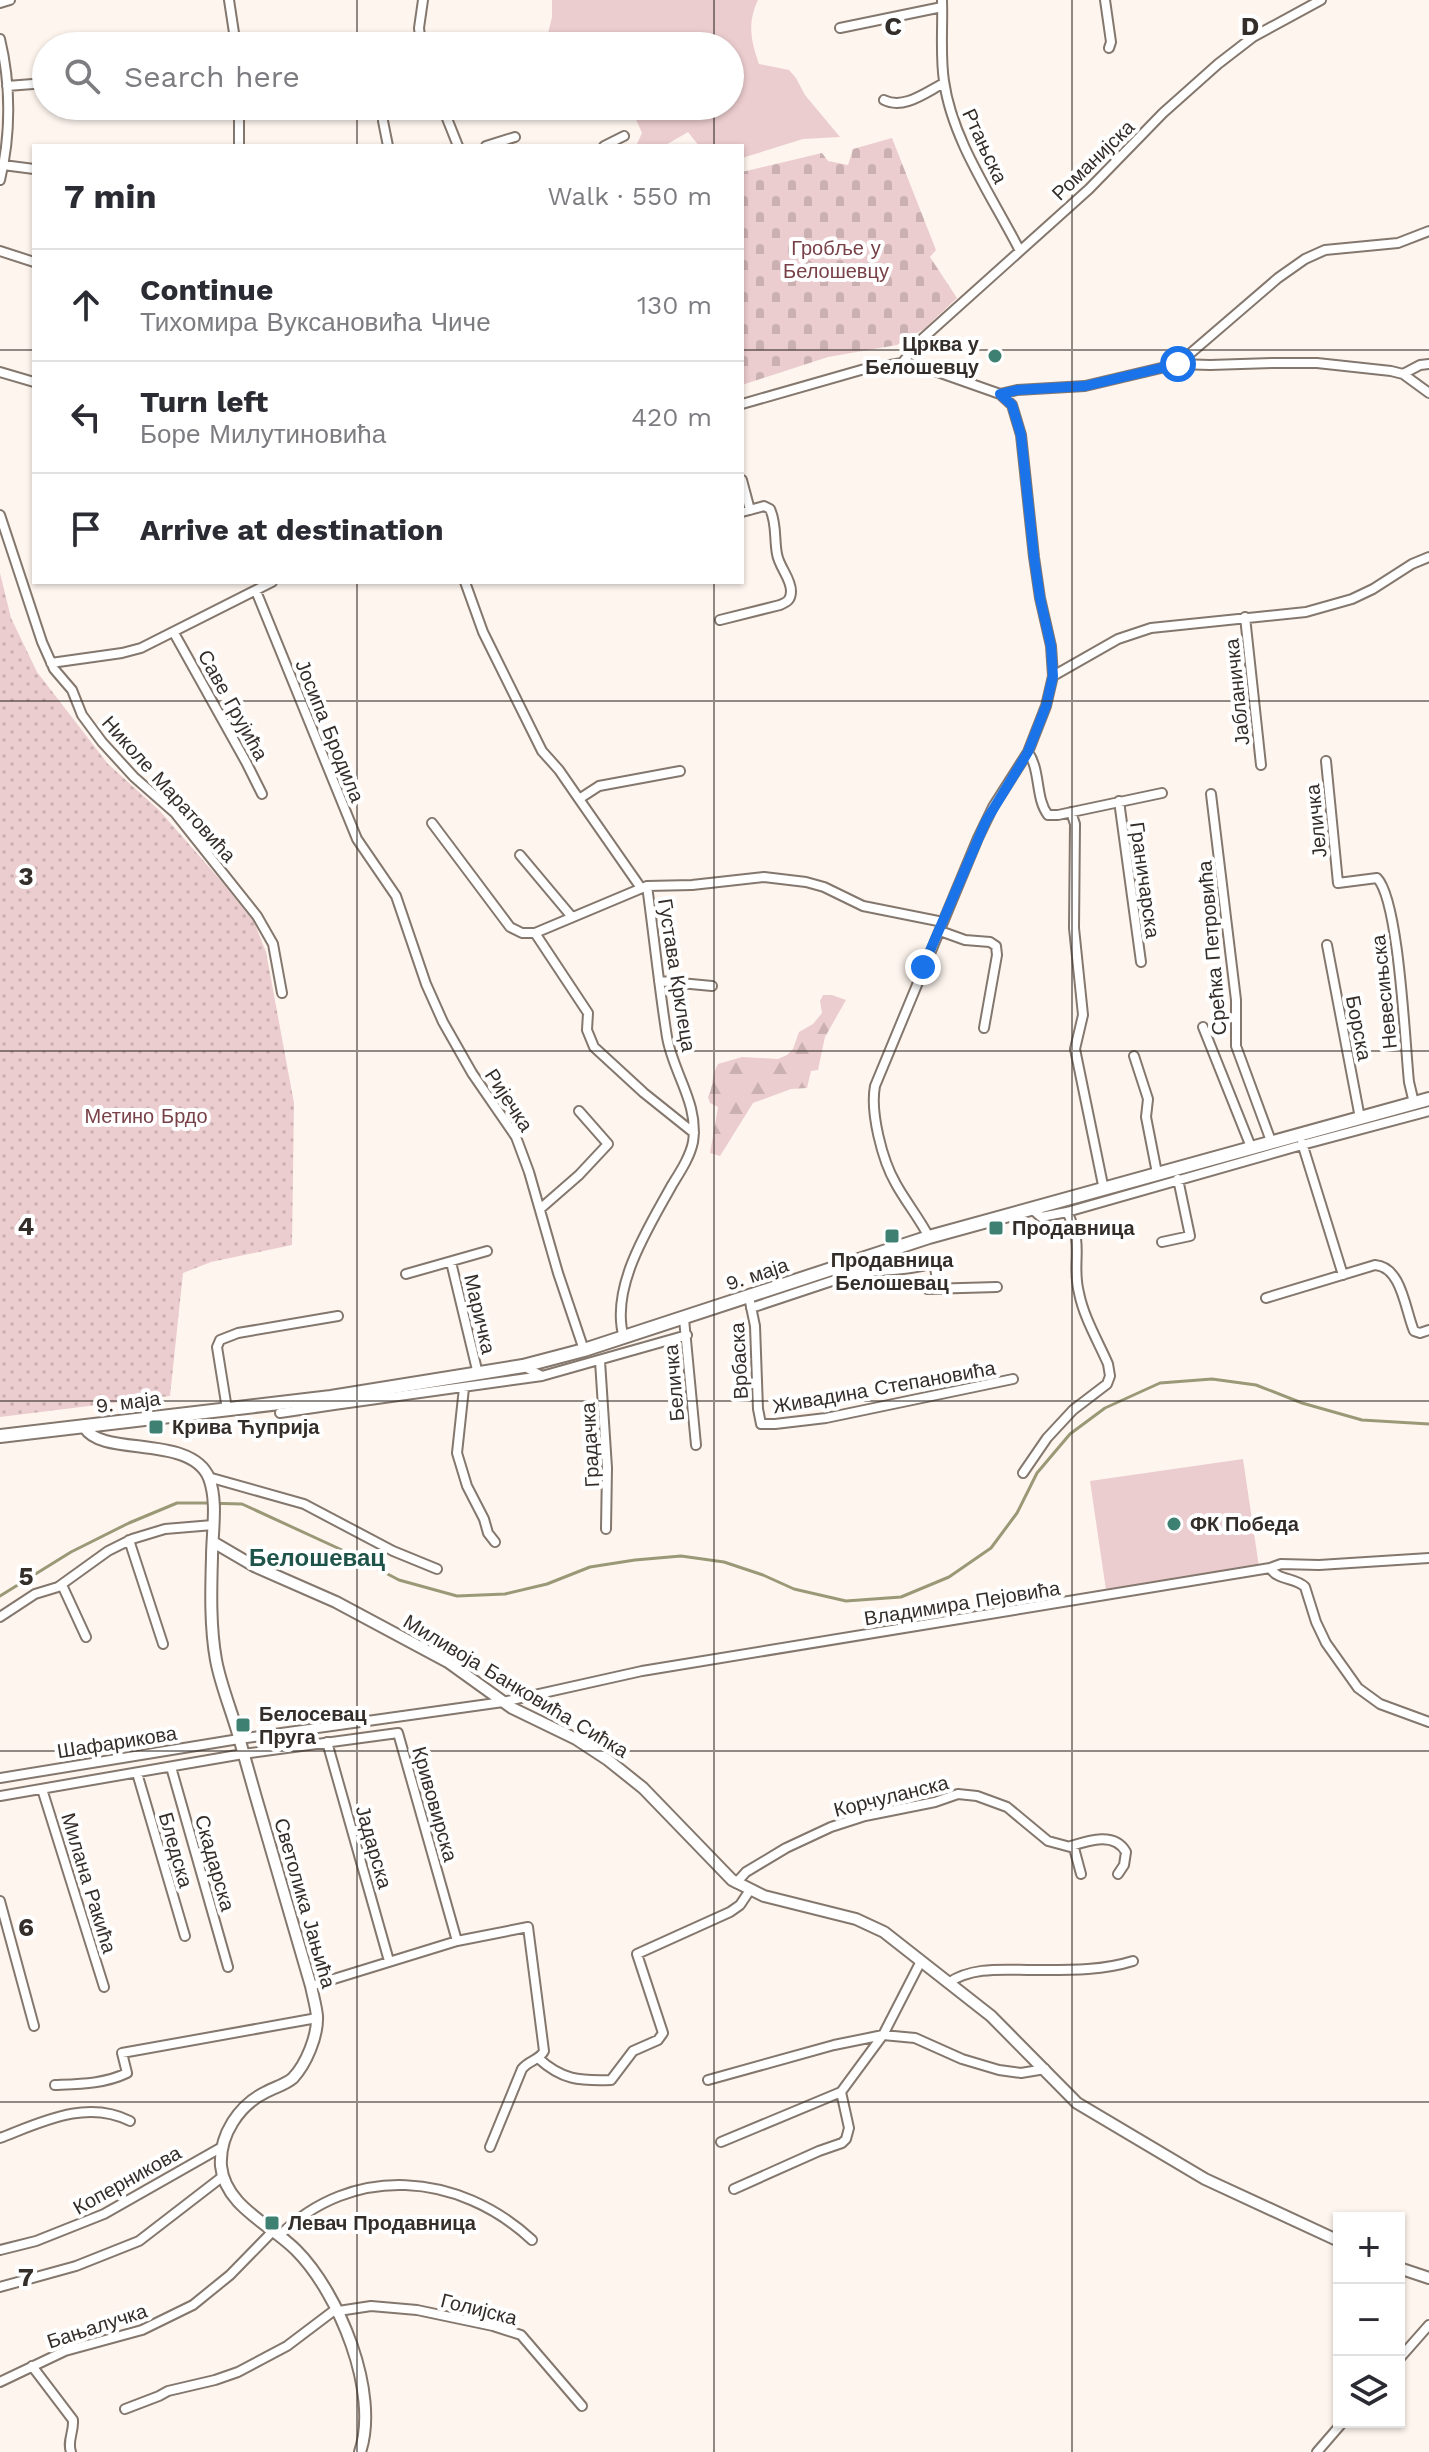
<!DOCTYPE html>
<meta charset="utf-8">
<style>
body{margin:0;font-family:"Work Sans",sans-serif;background:#f2f2f3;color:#2b2b33}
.controls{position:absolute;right:24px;bottom:24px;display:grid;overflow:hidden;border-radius:0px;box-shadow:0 2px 6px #0004}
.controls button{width:72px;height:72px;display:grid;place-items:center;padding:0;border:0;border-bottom:2px solid #e1e1e2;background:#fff;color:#2b2b33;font:40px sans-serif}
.stop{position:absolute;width:24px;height:24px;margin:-18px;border:6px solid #1a73e8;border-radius:50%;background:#fff}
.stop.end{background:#1a73e8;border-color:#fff;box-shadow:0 2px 8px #0008}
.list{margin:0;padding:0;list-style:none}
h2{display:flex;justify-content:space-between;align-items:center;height:104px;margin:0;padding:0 32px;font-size:34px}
h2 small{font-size:26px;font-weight:400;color:#7c7c81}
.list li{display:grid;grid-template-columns:52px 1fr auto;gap:24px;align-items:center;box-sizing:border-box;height:112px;padding:0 32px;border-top:2px solid #e1e1e2}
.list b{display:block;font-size:30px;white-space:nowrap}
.list p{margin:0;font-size:26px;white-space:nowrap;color:#7c7c81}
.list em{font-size:26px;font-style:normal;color:#7c7c81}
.icon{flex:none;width:44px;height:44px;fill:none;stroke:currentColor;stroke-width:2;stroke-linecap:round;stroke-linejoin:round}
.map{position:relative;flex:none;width:1429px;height:2452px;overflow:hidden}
.search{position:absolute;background:#fff;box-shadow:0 2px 6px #0004;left:32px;top:32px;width:712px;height:88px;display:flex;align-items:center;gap:20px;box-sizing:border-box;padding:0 28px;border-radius:44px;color:#7c7c81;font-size:30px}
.panel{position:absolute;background:#fff;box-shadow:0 2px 6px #0004;left:32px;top:144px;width:712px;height:440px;border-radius:0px}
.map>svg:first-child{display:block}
.grass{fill:#eccdcf}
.forest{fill:url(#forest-firs)}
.cemetery{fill:url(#cemetery-stones)}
.park{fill:url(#park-dots)}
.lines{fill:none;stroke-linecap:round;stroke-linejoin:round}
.stream{stroke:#9a9977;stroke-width:3}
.minor-casing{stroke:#84776d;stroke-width:12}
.tertiary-casing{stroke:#84776d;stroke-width:14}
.secondary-casing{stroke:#84776d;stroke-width:16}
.minor{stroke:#fff;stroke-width:8}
.tertiary{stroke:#fff;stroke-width:10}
.secondary{stroke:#fff;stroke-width:12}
.route{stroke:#1a73e8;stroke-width:10}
.grid{fill:none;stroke:#342e2a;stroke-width:2;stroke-opacity:0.55}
.poi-dot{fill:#3e8072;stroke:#fff;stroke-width:3}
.labels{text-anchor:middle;stroke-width:8;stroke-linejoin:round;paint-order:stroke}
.street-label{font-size:20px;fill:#342e2a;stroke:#fff}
.park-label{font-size:20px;fill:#784047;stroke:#fff}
.poi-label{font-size:20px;font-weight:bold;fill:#342e2a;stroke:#fff;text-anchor:start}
.quarter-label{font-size:24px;font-weight:bold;fill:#1e5449;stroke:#fff}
.grid-label{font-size:26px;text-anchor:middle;font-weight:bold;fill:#342e2a;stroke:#fff;stroke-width:8;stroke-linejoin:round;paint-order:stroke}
</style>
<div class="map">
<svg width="1429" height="2452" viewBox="0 0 1429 2452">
<defs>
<pattern id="forest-firs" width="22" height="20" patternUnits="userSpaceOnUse" patternTransform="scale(2)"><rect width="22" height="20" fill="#eccdcf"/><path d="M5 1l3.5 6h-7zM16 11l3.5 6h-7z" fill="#cbb0b2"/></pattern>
<pattern id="cemetery-stones" width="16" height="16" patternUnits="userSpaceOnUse" patternTransform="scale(2)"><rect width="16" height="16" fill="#eccdcf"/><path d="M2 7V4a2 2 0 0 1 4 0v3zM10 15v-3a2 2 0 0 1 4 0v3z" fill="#cbb0b2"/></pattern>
<pattern id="park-dots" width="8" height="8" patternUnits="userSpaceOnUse" patternTransform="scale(2)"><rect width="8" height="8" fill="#eccdcf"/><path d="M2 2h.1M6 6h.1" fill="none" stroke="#cbb0b2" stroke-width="1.8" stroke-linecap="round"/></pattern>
</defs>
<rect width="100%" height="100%" fill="#fef5ee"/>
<path class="grass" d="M 552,0 L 758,0 C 747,23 751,41 759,64 L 789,70 L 796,78 L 805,95 L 840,137 L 803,139 L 742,158 L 742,146 L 699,146 L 688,132 L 664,146 L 636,146 L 642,133 L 630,106 L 730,106 L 730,46 L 545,46 L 552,17 Z
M 1243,1459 L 1259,1567 L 1106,1590 L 1090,1481 Z"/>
<path class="forest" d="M 823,995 L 832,995 L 846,1000 L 825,1037 L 818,1070 L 811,1071 L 807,1088 L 791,1089 L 753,1103 L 720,1156 L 710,1153 L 718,1107 L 710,1103 L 708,1097 C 714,1086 711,1075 718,1064 L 742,1057 L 778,1059 L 787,1055 L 793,1049 L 799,1032 L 813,1024 L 822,1013 L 820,1001 Z"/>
<path class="cemetery" d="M 892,138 L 936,250 L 930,257 L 957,298 L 924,329 L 897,345 L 828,357 L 742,385 L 742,172 L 822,153 L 828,161 L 848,165 L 853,149 Z"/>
<path class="park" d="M 0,573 L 11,618 L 37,672 L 108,764 L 159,810 L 222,882 L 254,922 L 266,952 L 294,1103 L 292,1245 L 211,1262 L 183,1273 L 170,1396 L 0,1417 Z"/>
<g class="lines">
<path class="stream" d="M 0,1596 L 71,1552 L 129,1523 L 177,1503 L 204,1503 L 242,1504 L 342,1550 L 399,1580 L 457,1596 L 505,1594 L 547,1584 L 590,1567 L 635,1560 L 681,1556 L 724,1562 L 763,1575 L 794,1589 L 846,1601 L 901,1597 L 949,1577 L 991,1548 L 1017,1513 L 1037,1473 L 1070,1434 L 1105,1408 L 1160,1383 L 1212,1379 L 1256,1385 L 1302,1403 L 1362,1420 L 1429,1424"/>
<defs>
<path id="minor" d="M 229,0 L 236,46
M 942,0 C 943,27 940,55 944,81 C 952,140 993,198 1020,251
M 1105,0 L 1111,42 L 1109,48
M 0,3 L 10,0
M 840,28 L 942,7
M 0,39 C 11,84 11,135 0,180
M 421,46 L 419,28 L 423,0
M 7,86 L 46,83
M 884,100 C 904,110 926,92 944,83
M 442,106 L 458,146
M 383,121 L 388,146
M 239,146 L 239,106
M 486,146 L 515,137
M 604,146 L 624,136
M 3,165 L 34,169
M 0,251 L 34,262
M 902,363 L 922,339 L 1089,189 L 1163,113 L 1218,64 L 1253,37 L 1321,0
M 1178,364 L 1278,278 L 1305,259 L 1325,250 L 1398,243 L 1429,231
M 0,372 L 34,382
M 1403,374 L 1420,365 L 1429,364
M 742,404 L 861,370 L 902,363 L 932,370 L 1000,394 L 1017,390 L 1085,386 L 1178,364 L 1210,365 L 1272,363 L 1317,363 L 1391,371 L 1403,374 L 1429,393
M 742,480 L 750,510
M 0,515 L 42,642 L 54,669 L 72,690 L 82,715 L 102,742 L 134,777 L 175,813 L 257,916 L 273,944 L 282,993
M 465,582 L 483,632 L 542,751 L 559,770 L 579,799
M 256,591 L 357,839 L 396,896 L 426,984 L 443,1022 L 472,1073 L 516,1137 L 529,1172 L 558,1273 L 584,1350
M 1245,617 L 1261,765
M 720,620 L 780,605 C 787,602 791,600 791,591 C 791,578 779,567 777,554 C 774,539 777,524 770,509 L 764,506 L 742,512
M 174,633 L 246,762 L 262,794
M 51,663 L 122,653 L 141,648 L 272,582
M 1053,676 L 1118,639 L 1151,628 L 1306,612 L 1352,599 L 1373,589 L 1412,564 L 1429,557
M 1028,752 C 1041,771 1035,798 1048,815 L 1058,815 L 1162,793
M 1326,761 L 1338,883 L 1377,878 C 1399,900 1405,1044 1409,1082 L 1414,1103
M 1211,794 L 1236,1000 L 1236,1046 L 1271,1141
M 1119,801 L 1141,962
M 1071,812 L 1075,824 L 1074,928 L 1083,1015 L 1075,1049 L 1104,1190
M 432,823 L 510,927 L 522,933 L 535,933 L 647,886 L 692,885 L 764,877 L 806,882 L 824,887 L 863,906 L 943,922
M 520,855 L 572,917
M 641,888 L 579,799 L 599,786 L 680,771
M 940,931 L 965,940 L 990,942 L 996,946 L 997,955 L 984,1028
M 535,933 L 588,1013 L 587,1030 L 594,1047 L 644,1093 L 694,1133
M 1327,945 L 1360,1118
M 659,981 L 712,986
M 1203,1027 L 1251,1147
M 1134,1056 L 1148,1099 L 1146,1117 L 1157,1173
M 1302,1143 L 1343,1275
M 540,1209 L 579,1175 L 608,1144 L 579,1111
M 1033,1210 L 1041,1217 L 1067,1212 L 1302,1145 L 1429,1111
M 929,1237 C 919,1218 906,1202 896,1184 C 882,1160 870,1112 875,1086 L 978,838 L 993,807 L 1028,752 L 1046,706 L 1053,676 L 1051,646 L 1040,598 L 1034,557 L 1021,435 L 1012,405 L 1000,394
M 1162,1242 L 1190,1236 L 1178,1179
M 451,1262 L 478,1374
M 406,1274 L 487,1251
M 927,1289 L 997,1287
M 749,1297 L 755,1326 L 758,1409 L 761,1424 L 775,1424 L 826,1418 L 1013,1379
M 1266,1298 L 1375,1265 C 1402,1267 1405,1310 1414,1331 L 1420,1333 L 1429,1330
M 751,1308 L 853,1274 C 880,1269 903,1272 930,1264 L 935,1267 L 938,1287
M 684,1319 L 696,1445
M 624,1338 C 609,1288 649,1227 672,1185 C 680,1172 690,1157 693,1142 C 699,1103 673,1073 667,1037 C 659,987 654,936 647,886
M 600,1361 L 607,1468 L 606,1529
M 523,1366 L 542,1376 L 687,1335
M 464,1388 L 457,1453 L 467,1486 L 484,1519 L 488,1533 L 495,1542
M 323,1398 L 334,1405 L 542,1376
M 227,1409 L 217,1347 L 220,1340 L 238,1333 L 338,1316
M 280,1413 L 334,1405
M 1023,1473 L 1047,1438 L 1073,1410 L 1107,1384 L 1110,1376 L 1108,1364 C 1098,1341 1084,1318 1079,1293 C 1071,1262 1085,1246 1067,1212
M 208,1477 L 304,1504 L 393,1551 L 437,1569
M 129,1540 L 163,1644
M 1270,1568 C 1278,1581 1295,1577 1305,1587 L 1316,1622 L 1326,1643 L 1358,1688 L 1380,1704 L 1429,1722
M 62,1585 L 86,1637
M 0,1617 L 35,1594 L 58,1587 L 108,1551 L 132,1539 L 165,1529 L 213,1525
M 327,1742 L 389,1961
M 171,1767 L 228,1967
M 137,1773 L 185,1936
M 0,1778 L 239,1739 L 503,1702 L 642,1671 L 1270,1568 L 1281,1564 L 1319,1565 L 1429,1558
M 42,1789 L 104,1987
M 0,1796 L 243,1754 L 398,1733 L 457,1941
M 1071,1846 C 1090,1840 1115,1832 1126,1852 L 1124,1865 L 1118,1874
M 736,1883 L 746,1872 L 786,1848 L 831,1827 L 865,1816 L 935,1802 L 958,1794 L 977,1796 L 1007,1807 L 1048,1841 L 1074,1848 L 1081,1874
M 0,1901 L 34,2026
M 948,1983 C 973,1966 1004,1970 1033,1970 C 1067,1970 1101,1971 1133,1961
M 311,1986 L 457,1941 L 528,1927 L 544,2051 C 540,2060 529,2060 522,2069 L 490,2147
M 538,2058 C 562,2080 579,2081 611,2080 L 633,2051 L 658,2040 L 663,2033 L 637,1954 L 730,1912 L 740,1905 L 750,1890
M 708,2080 L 834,2045 L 883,2035 L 915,2038 L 962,2059 L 999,2070 L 1021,2073 L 1045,2069
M 55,2085 C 80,2084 104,2084 127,2073 L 122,2053 L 317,2018
M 0,2138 C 42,2122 86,2099 130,2121
M 721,2142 L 841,2092 L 883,2035 L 921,1961
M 734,2189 L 819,2151 L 842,2143 L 846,2139 L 849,2128 L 841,2092
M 279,2236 C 352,2163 459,2172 532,2240
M 0,2250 L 36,2241 L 104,2214 L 222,2147
M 0,2287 L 76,2266 L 139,2241 L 222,2177
M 1399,2359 L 1429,2325
M 32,2366 L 73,2420 C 74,2432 67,2441 71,2452
M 0,2382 L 65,2351 L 142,2330 L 193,2305 L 230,2275 L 273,2231
M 125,2409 L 159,2396 L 168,2391 L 215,2380 L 238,2372 L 287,2346 L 332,2312 L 371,2306 L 417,2310 L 493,2326 L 521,2335 L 582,2406
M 1317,2452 L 1343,2422"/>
<path id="tertiary" d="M 85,1428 C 102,1457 191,1434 209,1478 C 218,1502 212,1532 212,1557 C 211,1590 210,1627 216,1660 C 221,1687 233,1714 240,1741 C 263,1823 287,1905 311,1986 C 313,1996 316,2006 317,2016 C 318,2036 306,2064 293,2078 C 285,2085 275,2087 266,2092 C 239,2105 219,2135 221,2166 C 225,2206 270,2224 296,2250 C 339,2293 380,2393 360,2452
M 213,1542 L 254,1566 L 336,1602 L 448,1662 L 512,1708 L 576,1739 L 608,1760 L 643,1788 L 732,1880 L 764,1896 L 856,1919 L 884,1932 L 991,2016 L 1077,2103 L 1205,2179 L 1339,2241
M 1399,2268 L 1429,2278"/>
<path id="secondary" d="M 0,1436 L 331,1397 L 523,1366 L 584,1350 L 929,1237 L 1429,1099"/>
</defs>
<use href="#minor" class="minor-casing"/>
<use href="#tertiary" class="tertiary-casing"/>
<use href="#secondary" class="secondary-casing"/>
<use href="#minor" class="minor"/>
<use href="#tertiary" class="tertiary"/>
<use href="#secondary" class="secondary"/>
</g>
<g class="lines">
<path class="route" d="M 923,967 L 986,821 L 1028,752 L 1046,706 L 1053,676 L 1051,646 L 1040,598 L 1034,557 L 1021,435 L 1012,405 L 1000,394 L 1017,390 L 1085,386 L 1178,364"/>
</g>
<path class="grid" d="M 357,0 L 357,46M 714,0 L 714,46M 1072,0 L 1072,2452M 357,106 L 357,146M 714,106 L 714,146M 0,350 L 34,350M 742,350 L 1429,350M 357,582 L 357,2452M 714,582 L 714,2452M 0,701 L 1429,701M 0,1051 L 1429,1051M 0,1401 L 1429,1401M 0,1751 L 1429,1751M 0,2102 L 1429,2102"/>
<g class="poi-dot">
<circle cx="995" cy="356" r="8"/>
<rect x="988" y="1220" width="16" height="16" rx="4"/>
<rect x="884" y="1228" width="16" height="16" rx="4"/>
<rect x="148" y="1419" width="16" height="16" rx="4"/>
<circle cx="1174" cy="1524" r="8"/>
<rect x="235" y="1717" width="16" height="16" rx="4"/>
<rect x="264" y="2215" width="16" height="16" rx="4"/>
</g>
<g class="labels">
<g class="street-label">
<text transform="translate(985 146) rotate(65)" y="7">Ртањска</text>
<text transform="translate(1093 160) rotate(-44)" y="7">Романијска</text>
<text transform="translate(1237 692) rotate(-96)" y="7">Јабланичка</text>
<text transform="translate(233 705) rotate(61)" y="7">Саве Грујића</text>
<text transform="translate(330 731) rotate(68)" y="7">Јосипа Бродила</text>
<text transform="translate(169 789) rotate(48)" y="7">Николе Маратовића</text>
<text transform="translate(1316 821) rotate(-96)" y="7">Јеличка</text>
<text transform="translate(1145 880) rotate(82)" y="7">Граничарска</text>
<text transform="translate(1212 948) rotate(-95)" y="7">Срећка Петровића</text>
<text transform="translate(677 975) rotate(81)" y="7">Густава Крклеца</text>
<text transform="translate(1384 992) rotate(-96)" y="7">Невесињска</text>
<text transform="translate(1359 1028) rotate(79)" y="7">Борска</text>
<text transform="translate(509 1100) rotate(57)" y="7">Ријечка</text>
<text transform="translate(757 1274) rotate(-18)" y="7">9. маја</text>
<text transform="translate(480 1314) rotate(77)" y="7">Маричка</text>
<text transform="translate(739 1361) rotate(-93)" y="7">Врбаска</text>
<text transform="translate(674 1383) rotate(-95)" y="7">Беличка</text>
<text transform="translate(884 1387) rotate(-10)" y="7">Живадина Степановића</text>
<text transform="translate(128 1402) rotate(-7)" y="7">9. маја</text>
<text transform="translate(590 1445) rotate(-93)" y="7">Градачка</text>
<text transform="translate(962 1603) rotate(-9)" y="7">Владимира Пејовића</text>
<text transform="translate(516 1686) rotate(31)" y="7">Миливоја Банковића Сићка</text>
<text transform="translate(117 1742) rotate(-9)" y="7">Шафарикова</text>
<text transform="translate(891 1796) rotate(-14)" y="7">Корчуланска</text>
<text transform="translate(435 1804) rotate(74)" y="7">Кривовирска</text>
<text transform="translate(374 1847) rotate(74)" y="7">Јадарска</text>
<text transform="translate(176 1850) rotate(74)" y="7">Бледска</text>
<text transform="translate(215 1863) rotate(74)" y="7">Скадарска</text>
<text transform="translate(89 1883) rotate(73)" y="7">Милана Ракића</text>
<text transform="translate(305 1903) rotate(74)" y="7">Светолика Јањића</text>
<text transform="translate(127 2180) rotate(-29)" y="7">Коперникова</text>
<text transform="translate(479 2309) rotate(14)" y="7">Голијска</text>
<text transform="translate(97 2326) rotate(-18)" y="7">Бањалучка</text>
</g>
<g class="park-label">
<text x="836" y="255">Гробље у<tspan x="836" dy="23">Белошевцу</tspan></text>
<text x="146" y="1123">Метино Брдо</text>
</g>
<g class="poi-label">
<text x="979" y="351" text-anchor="end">Црква у<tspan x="979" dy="23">Белошевцу</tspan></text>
<text x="1012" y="1235">Продавница</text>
<text x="892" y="1267" text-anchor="middle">Продавница<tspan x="892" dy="23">Белошевац</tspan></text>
<text x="172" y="1434">Крива Ћуприја</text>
<text x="1190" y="1531">ФК Победа</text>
<text x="259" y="1721">Белосевац<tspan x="259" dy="23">Пруга</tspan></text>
<text x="288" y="2230">Левач Продавница</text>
</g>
<g class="quarter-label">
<text x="317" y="1566">Белошевац</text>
</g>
</g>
<g class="grid-label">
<text x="893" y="35">C</text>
<text x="1250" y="35">D</text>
<text x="26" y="885">3</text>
<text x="26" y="1235">4</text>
<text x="26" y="1585">5</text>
<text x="26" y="1936">6</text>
<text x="26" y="2286">7</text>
</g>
</svg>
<div class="controls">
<button>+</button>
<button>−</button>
<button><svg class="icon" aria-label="layers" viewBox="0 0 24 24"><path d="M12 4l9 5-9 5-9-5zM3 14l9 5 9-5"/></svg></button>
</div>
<div class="stop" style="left:1178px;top:364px"></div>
<div class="stop end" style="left:923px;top:967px"></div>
<div class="search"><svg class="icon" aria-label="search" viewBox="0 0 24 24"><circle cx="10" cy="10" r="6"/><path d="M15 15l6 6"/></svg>Search here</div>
<section class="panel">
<h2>7 min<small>Walk · 550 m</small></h2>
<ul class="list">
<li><svg class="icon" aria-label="ahead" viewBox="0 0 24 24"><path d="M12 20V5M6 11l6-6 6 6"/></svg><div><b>Continue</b><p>Тихомира Вуксановића Чиче</p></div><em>130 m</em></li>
<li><svg class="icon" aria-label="left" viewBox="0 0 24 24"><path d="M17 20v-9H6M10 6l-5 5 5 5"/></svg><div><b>Turn left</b><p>Боре Милутиновића</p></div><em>420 m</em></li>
<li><svg class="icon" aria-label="arrive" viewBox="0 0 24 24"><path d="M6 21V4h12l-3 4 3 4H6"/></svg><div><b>Arrive at destination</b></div></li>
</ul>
</section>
</div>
